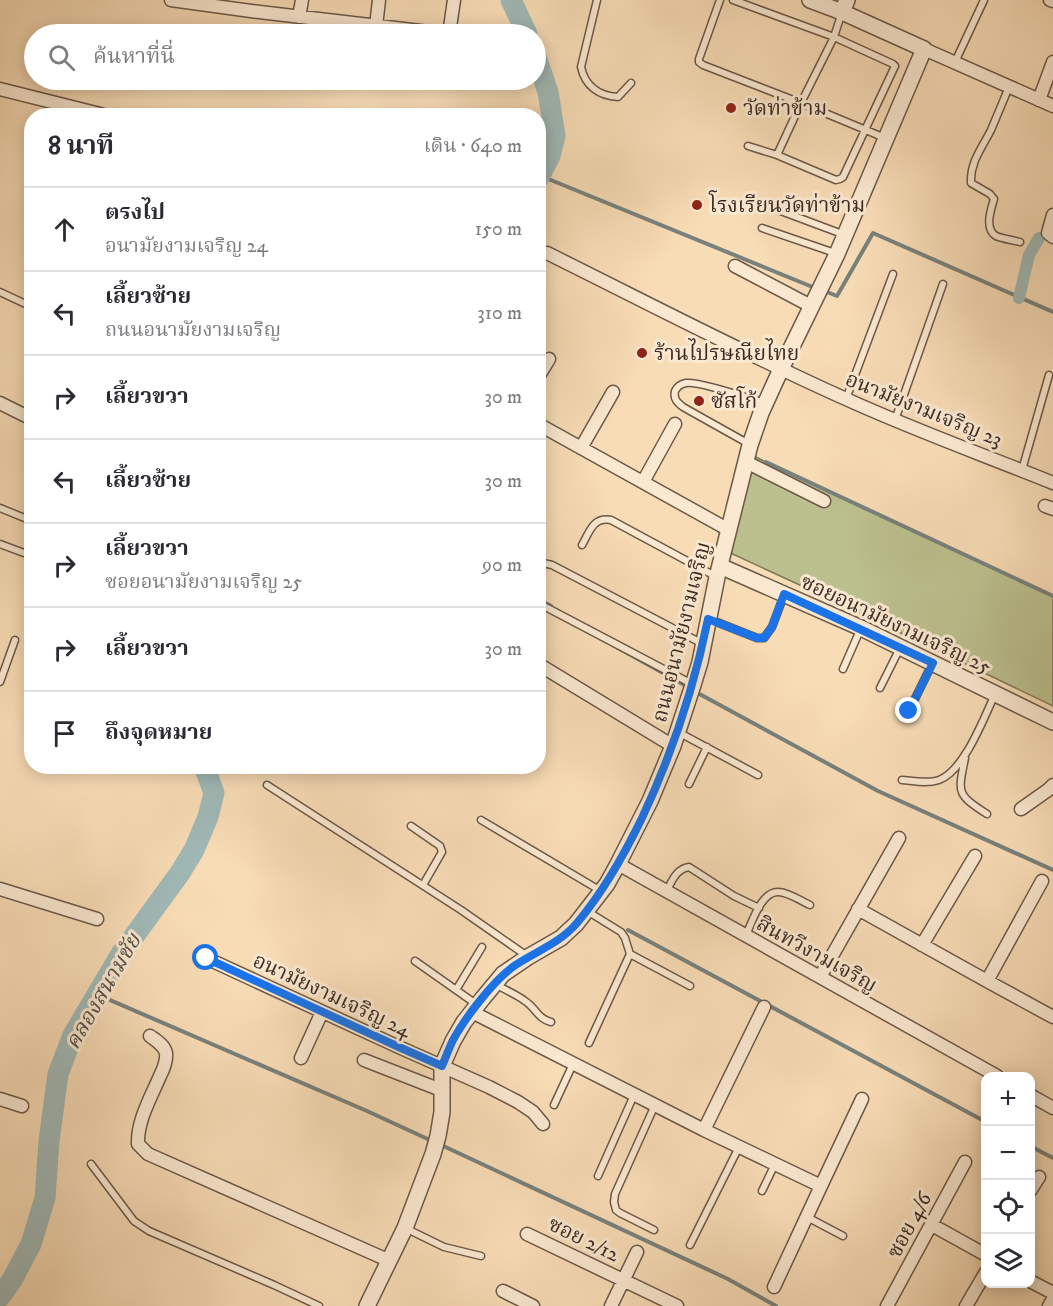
<!DOCTYPE html>
<html lang="th">
<meta charset="utf-8">
<style>
body{margin:0;font-family:"IM FELL DW Pica","Noto Serif Thai",serif;background:#f2f2f3;color:#2b2b33}
.controls{position:absolute;right:18px;bottom:18px;display:grid;overflow:hidden;border-radius:12px;box-shadow:0 3px 15px #0003}
.controls button{width:54px;height:54px;display:grid;place-items:center;padding:0;border:0;border-bottom:2px solid #e1e1e2;background:#fff;color:#2b2b33;font:30px sans-serif}
.stop{position:absolute;width:18px;height:18px;margin:-14px;border:4px solid #1a73e8;border-radius:50%;background:#fff}
.stop.end{background:#1a73e8;border-color:#fff;box-shadow:0 2px 6px #0008}
.list{margin:0;padding:0;list-style:none}
h2{display:flex;justify-content:space-between;align-items:center;height:78px;margin:0;padding:0 24px;font-size:26px}
h2 small{font-size:20px;font-weight:400;color:#7c7c81}
.list li{display:grid;grid-template-columns:39px 1fr auto;gap:18px;align-items:center;box-sizing:border-box;height:84px;padding:0 24px;border-top:2px solid #e1e1e2}
.list b{display:block;font-size:22px;white-space:nowrap}
.list p{margin:0;font-size:20px;white-space:nowrap;color:#7c7c81}
.list em{font-size:20px;font-style:normal;color:#7c7c81}
.icon{flex:none;width:33px;height:33px;fill:none;stroke:currentColor;stroke-width:2;stroke-linecap:round;stroke-linejoin:round}
.map{position:relative;flex:none;width:1053px;height:1306px;overflow:hidden}
.search{position:absolute;background:#fff;box-shadow:0 3px 15px #0003;left:24px;top:24px;width:522px;height:66px;display:flex;align-items:center;gap:15px;box-sizing:border-box;padding:0 21px;border-radius:33px;color:#7c7c81;font-size:22px}
.panel{position:absolute;background:#fff;box-shadow:0 3px 15px #0003;left:24px;top:108px;width:522px;height:666px;border-radius:24px}
.map>svg:first-child{display:block}
.green{fill:#bcc08f;stroke:#7c765a;stroke-width:1.5}
.lines{fill:none;stroke-linecap:round;stroke-linejoin:round}
.stream{stroke:#78817c;stroke-width:4}
.canal{stroke:#a0b9b7;stroke-width:12}
.river{stroke:#a0b9b7;stroke-width:21}
.service-casing{stroke:#6b5848;stroke-width:9}
.minor-casing{stroke:#6b5848;stroke-width:15}
.tertiary-casing{stroke:#6b5848;stroke-width:18}
.service{stroke:#fae8d0;stroke-width:6}
.minor{stroke:#fae8d0;stroke-width:12}
.tertiary{stroke:#fae8d0;stroke-width:15}
.route{stroke:#1a73e8;stroke-width:8}
.poi-dot{fill:#8f2418;stroke:#fae8d0;stroke-width:2}
.labels{text-anchor:middle;stroke-width:6;stroke-linejoin:round;paint-order:stroke}
.poi-label{font-size:21px;fill:#3c2c24;stroke:#fae8d0;text-anchor:start}
.street-label{font-size:21px;fill:#3c2c24;stroke:#fae8d0}
.water-label{font-size:22px;font-style:italic;fill:#554f49;stroke:#fae8d0}
</style>
<div class="map">
<svg width="1053" height="1306" viewBox="0 0 1053 1306">
<rect width="100%" height="100%" fill="#f8dcb6"/>
<filter id="stains"><feTurbulence type="fractalNoise" baseFrequency=".00333" numOctaves="4"/><feColorMatrix values="0 0 0 0 .2 0 0 0 0 .09 0 0 0 0 .02 0 0 0 .5 -.17"/></filter>
<radialGradient id="worn" r=".72"><stop offset=".6" stop-color="#630" stop-opacity="0"/><stop offset="1" stop-color="#630" stop-opacity=".3"/></radialGradient>
<path class="green" d="M 747,453 L 1053,596 L 1053,706 L 830,599 L 724,550 Z"/>
<g class="lines">
<path class="stream" d="M 541,176 L 815,288
M 822,290 L 837,296 L 873,233 L 1053,312
M 766,462 L 1053,596
M 538,599 L 551,606
M 613,645 L 688,687
M 694,691 L 878,791 L 1053,870
M 628,930 L 986,1122
M 96,994 L 367,1111 L 432,1141
M 439,1144 L 728,1279 L 776,1306
M 1030,1146 L 1053,1158"/>
<path class="canal" d="M 1019,298 L 1029,255 L 1039,238"/>
<path class="river" d="M 511,0 L 527,34
M 536,57 L 548,92 L 555,136 L 550,156 L 538,179
M 0,1297 L 12,1280 L 31,1244 L 45,1198 L 49,1141 L 58,1074 L 73,1035 L 121,954 L 180,873 L 194,850 L 208,817 L 214,793 L 204,766"/>
<defs>
<path id="service" d="M 597,0 L 581,67 C 585,86 599,96 618,97 L 631,83
M 720,0 L 699,59 L 699,62 L 703,65 L 801,103 L 885,138
M 733,0 L 834,37 L 893,64 L 895,66 L 843,177 L 840,179 L 836,180 L 777,155 L 748,146
M 955,62 L 984,0
M 1009,87 C 1003,101 997,116 991,130 C 982,148 970,162 971,183 L 990,194 L 994,199 C 991,209 984,229 996,236 C 1003,239 1013,240 1020,242
M 777,155 L 801,103 L 834,37 L 842,12
M 770,207 L 845,235
M 762,228 L 835,253
M 0,292 L 32,307
M 846,399 L 893,274
M 895,420 L 943,284
M 749,444 L 683,407 C 678,403 673,399 675,391 C 677,387 680,384 686,383 C 700,381 748,398 764,403
M 1022,470 L 1049,375
M 0,508 L 32,521
M 0,544 L 32,556
M 582,545 C 590,531 593,517 611,520 L 715,576
M 538,566 L 543,563 L 552,565 L 703,644
M 538,603 L 692,684
M 709,619 L 757,638 L 764,638 L 772,627 L 784,595
M 843,669 L 861,628
M 0,682 L 15,640
M 880,688 L 900,648
M 909,711 L 932,664
M 678,732 L 758,775
M 965,758 C 958,793 956,794 987,814
M 902,780 C 914,781 927,784 939,780 C 964,771 984,718 995,694
M 689,784 L 707,747
M 267,785 L 461,910 L 527,956
M 481,820 L 601,891
M 411,826 L 440,846 L 442,852 L 423,885
M 666,892 C 672,881 676,869 689,867 L 734,896 L 759,908
M 587,911 L 621,932 L 625,938 L 630,954 L 690,986
M 746,935 C 752,922 762,890 779,892 C 790,893 801,901 810,905
M 415,961 L 476,1004
M 495,984 C 505,990 516,994 525,1001 C 536,1008 538,1019 551,1022
M 456,990 L 482,947
M 589,1043 L 630,954
M 554,1105 L 573,1064
M 91,1164 L 134,1221 L 149,1231 L 274,1285 L 319,1306
M 598,1176 L 634,1095
M 762,1191 L 775,1164
M 807,1217 L 843,1236
M 405,1228 L 444,1247 L 481,1256
M 654,1230 L 620,1213 L 616,1210 L 614,1202 L 615,1194 L 655,1105
M 690,1245 L 739,1147"/>
<path id="minor" d="M 171,0 L 251,11 L 446,34
M 1050,0 L 1053,1
M 299,17 L 302,0
M 376,26 L 379,0
M 449,34 L 454,0
M 924,49 L 1053,106
M 0,89 L 108,116
M 1039,100 L 1053,62
M 1053,215 L 1048,233 L 1053,237
M 547,253 C 646,302 745,354 846,399 C 914,430 984,455 1053,483
M 735,266 L 811,306
M 538,377 L 549,359
M 0,403 L 32,419
M 538,424 L 729,530
M 581,448 L 613,392
M 746,462 L 824,501
M 643,482 L 675,424
M 1045,506 L 1053,509
M 538,664 L 673,746
M 1021,809 L 1048,790 L 1053,785
M 618,864 L 997,1076
M 0,889 L 97,919
M 858,909 L 987,981 L 1053,1017
M 922,945 L 975,856
M 206,958 L 401,1048 L 489,1087 L 518,1102 L 533,1112 L 543,1124
M 820,977 L 899,838
M 987,981 L 1042,881
M 472,1012 L 704,1130 L 821,1186 L 862,1099
M 150,1036 C 157,1041 164,1045 166,1053 C 167,1061 163,1070 160,1076 C 151,1097 137,1121 138,1144 L 148,1154 L 390,1261
M 301,1058 L 322,1012
M 364,1060 L 441,1090
M 1030,1095 L 1053,1108
M 0,1099 L 22,1106
M 704,1130 L 764,1007
M 1030,1191 L 1039,1177
M 932,1225 L 986,1255
M 527,1234 L 677,1306
M 1030,1281 L 1053,1293
M 774,1287 L 821,1186
M 503,1291 L 533,1306
M 611,1306 L 637,1252
M 887,1306 L 965,1162
M 966,1306 L 986,1272
M 1049,1306 L 1053,1299"/>
<path id="tertiary" d="M 810,0 L 842,12
M 720,566 L 861,628 L 1053,722
M 367,1306 L 405,1228 L 433,1154 L 438,1136 L 442,1112 L 442,1066 L 453,1041 L 464,1022 L 483,998 L 503,974 L 528,957 L 561,938 L 576,924 L 607,884 L 618,864 L 650,801 L 673,746 L 693,685 L 700,662 L 717,577 L 750,445 L 761,413 L 781,369 L 837,254 L 924,49 L 842,12 L 847,0"/>
</defs>
<use href="#service" class="service-casing"/>
<use href="#minor" class="minor-casing"/>
<use href="#tertiary" class="tertiary-casing"/>
<use href="#service" class="service"/>
<use href="#minor" class="minor"/>
<use href="#tertiary" class="tertiary"/>
</g>
<g class="lines">
<path class="route" d="M 206,958 L 401,1048 L 442,1066 C 446,1057 449,1048 453,1040 C 465,1018 493,981 514,966 C 536,951 559,944 577,923 C 604,891 624,855 642,818 C 672,754 694,688 708,619 L 757,638 L 764,638 L 772,627 L 784,594 L 933,663 L 909,711"/>
</g>
<g class="poi-dot">
<circle cx="731" cy="108" r="6"/>
<circle cx="697" cy="205" r="6"/>
<circle cx="642" cy="353" r="6"/>
<circle cx="699" cy="401" r="6"/>
</g>
<g class="labels">
<g class="poi-label">
<text x="743" y="115">วัดท่าข้าม</text>
<text x="709" y="212">โรงเรียนวัดท่าข้าม</text>
<text x="654" y="360">ร้านไปรษณียไทย</text>
<text x="711" y="408">ซัสโก้</text>
</g>
<g class="street-label">
<text transform="translate(924 409) rotate(22)" y="7">อนามัยงามเจริญ 23</text>
<text transform="translate(896 624) rotate(25)" y="7">ซอยอนามัยงามเจริญ 25</text>
<text transform="translate(681 632) rotate(-76)" y="7">ถนนอนามัยงามเจริญ</text>
<text transform="translate(817 954) rotate(29)" y="7">สินทวีงามเจริญ</text>
<text transform="translate(332 995) rotate(25)" y="7">อนามัยงามเจริญ 24</text>
<text transform="translate(909 1225) rotate(-62)" y="7">ซอย 4/6</text>
<text transform="translate(584 1239) rotate(26)" y="7">ซอย 2/12</text>
</g>
<g class="water-label">
<text transform="translate(102 991) rotate(-60)" y="8">คลองสนามชัย</text>
</g>
</g>
<rect width="100%" height="100%" filter="url(#stains)"/>
<rect width="100%" height="100%" fill="url(#worn)"/>
</svg>
<div class="controls">
<button>+</button>
<button>−</button>
<button><svg class="icon" aria-label="locate" viewBox="0 0 24 24"><circle cx="12" cy="12" r="6"/><path d="M12 2v4M12 18v4M2 12h4M18 12h4"/></svg></button>
<button><svg class="icon" aria-label="layers" viewBox="0 0 24 24"><path d="M12 4l9 5-9 5-9-5zM3 14l9 5 9-5"/></svg></button>
</div>
<div class="stop" style="left:206px;top:958px"></div>
<div class="stop end" style="left:909px;top:711px"></div>
<div class="search"><svg class="icon" aria-label="search" viewBox="0 0 24 24"><circle cx="10" cy="10" r="6"/><path d="M15 15l6 6"/></svg>ค้นหาที่นี่</div>
<section class="panel">
<h2>8 นาที<small>เดิน · 640 m</small></h2>
<ul class="list">
<li><svg class="icon" aria-label="ahead" viewBox="0 0 24 24"><path d="M12 20V5M6 11l6-6 6 6"/></svg><div><b>ตรงไป</b><p>อนามัยงามเจริญ 24</p></div><em>150 m</em></li>
<li><svg class="icon" aria-label="left" viewBox="0 0 24 24"><path d="M17 20v-9H6M10 6l-5 5 5 5"/></svg><div><b>เลี้ยวซ้าย</b><p>ถนนอนามัยงามเจริญ</p></div><em>310 m</em></li>
<li><svg class="icon" aria-label="right" viewBox="0 0 24 24"><path d="M7 20v-9h11M14 6l5 5-5 5"/></svg><div><b>เลี้ยวขวา</b></div><em>30 m</em></li>
<li><svg class="icon" aria-label="left" viewBox="0 0 24 24"><path d="M17 20v-9H6M10 6l-5 5 5 5"/></svg><div><b>เลี้ยวซ้าย</b></div><em>30 m</em></li>
<li><svg class="icon" aria-label="right" viewBox="0 0 24 24"><path d="M7 20v-9h11M14 6l5 5-5 5"/></svg><div><b>เลี้ยวขวา</b><p>ซอยอนามัยงามเจริญ 25</p></div><em>90 m</em></li>
<li><svg class="icon" aria-label="right" viewBox="0 0 24 24"><path d="M7 20v-9h11M14 6l5 5-5 5"/></svg><div><b>เลี้ยวขวา</b></div><em>30 m</em></li>
<li><svg class="icon" aria-label="arrive" viewBox="0 0 24 24"><path d="M6 21V4h12l-3 4 3 4H6"/></svg><div><b>ถึงจุดหมาย</b></div></li>
</ul>
</section>
</div>
